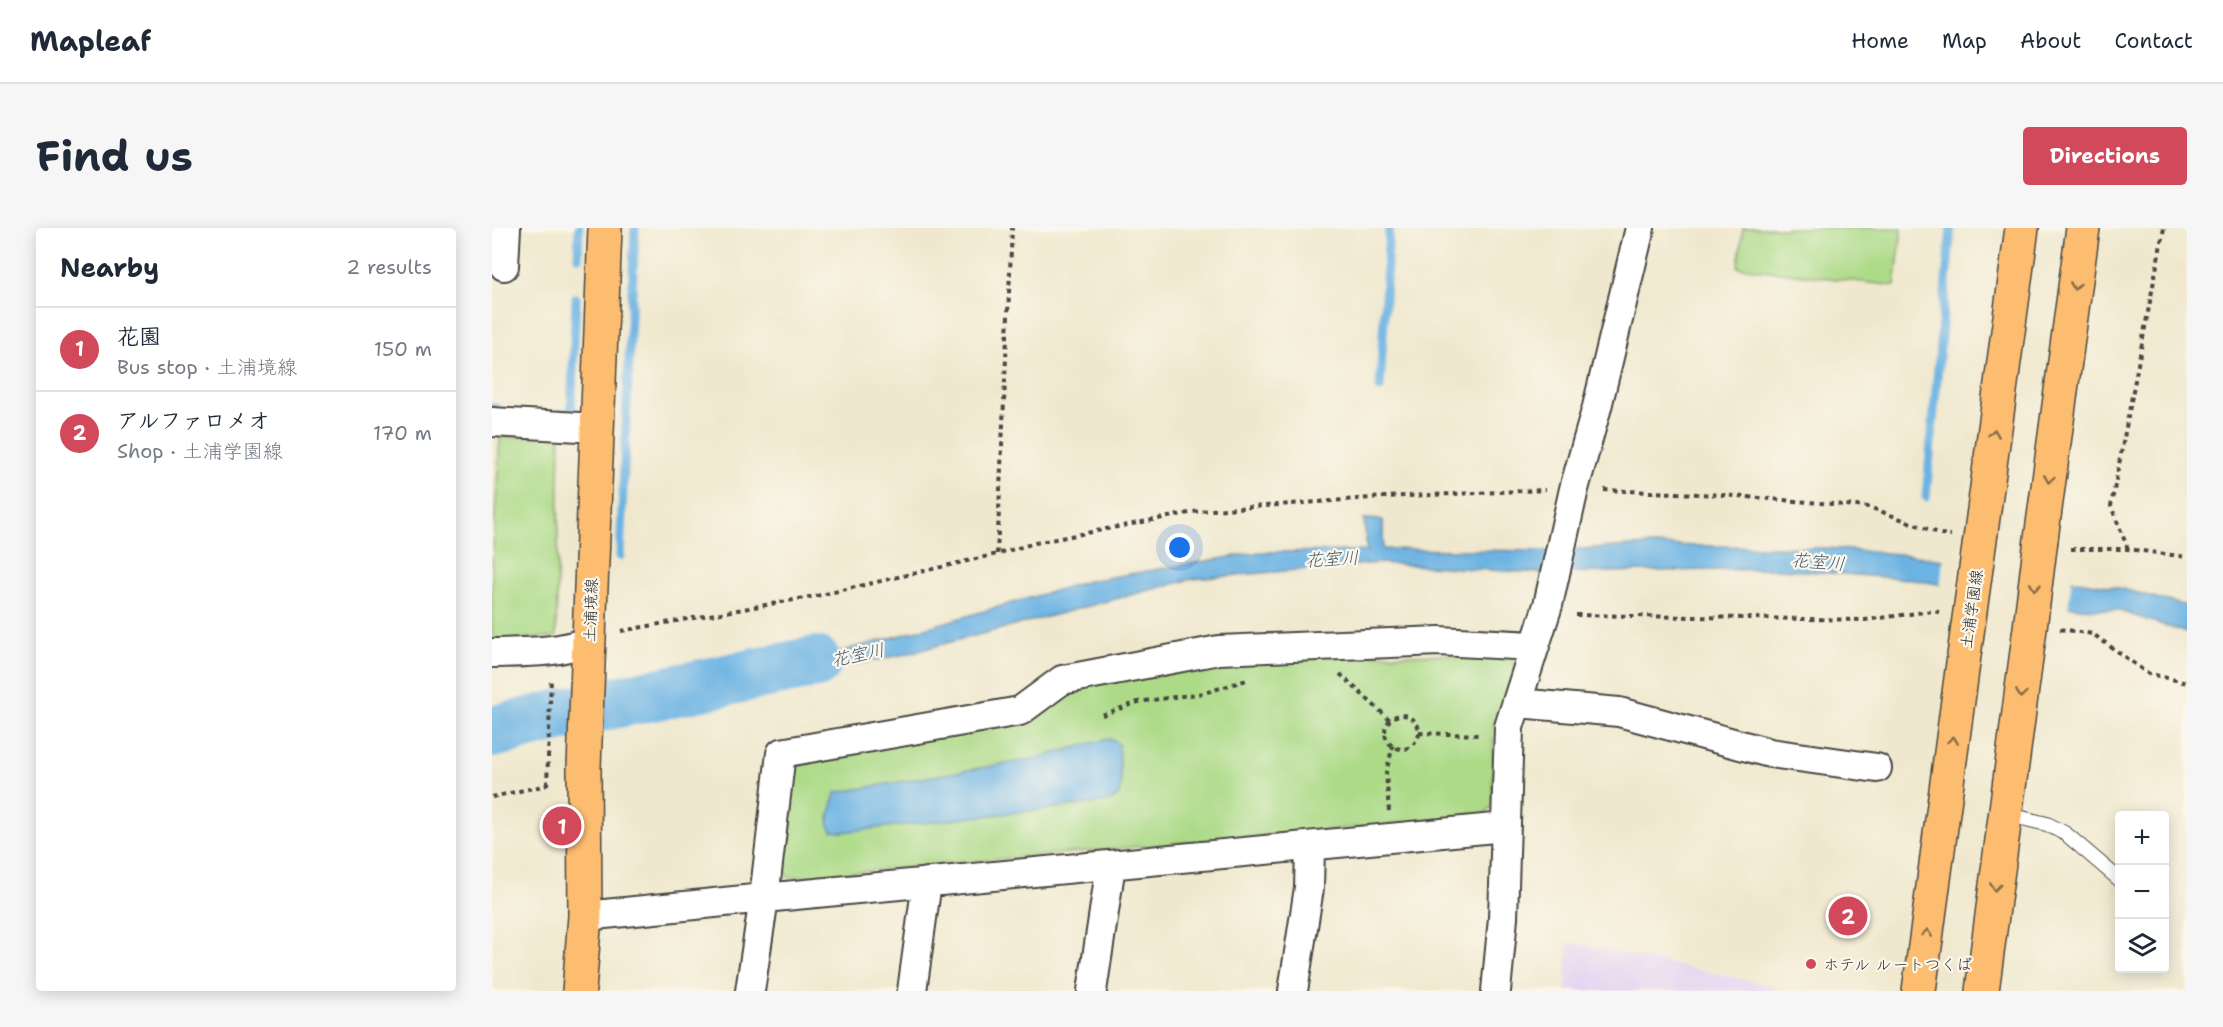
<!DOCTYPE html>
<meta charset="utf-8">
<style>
body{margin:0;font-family:"Shantell Sans","Klee One",sans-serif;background:#f6f6f7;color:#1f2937}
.controls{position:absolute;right:18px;bottom:18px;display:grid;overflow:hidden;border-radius:6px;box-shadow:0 3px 15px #0003}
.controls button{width:54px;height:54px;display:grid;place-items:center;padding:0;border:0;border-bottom:2px solid #e0e1e3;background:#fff;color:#1f2937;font:30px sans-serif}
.you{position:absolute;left:688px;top:320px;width:21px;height:21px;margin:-15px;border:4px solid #fff;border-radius:50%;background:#1a73e8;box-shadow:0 0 0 9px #1a73e833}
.badge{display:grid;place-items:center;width:39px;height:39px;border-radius:50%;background:#d1495b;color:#fff;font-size:20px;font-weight:700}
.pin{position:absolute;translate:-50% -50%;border:3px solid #fff;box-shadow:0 2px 6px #0006}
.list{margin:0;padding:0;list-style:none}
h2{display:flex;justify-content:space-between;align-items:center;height:78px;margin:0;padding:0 24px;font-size:26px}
h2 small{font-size:20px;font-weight:400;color:#747a83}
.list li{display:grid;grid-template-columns:39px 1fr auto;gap:18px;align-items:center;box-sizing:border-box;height:84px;padding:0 24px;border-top:2px solid #e0e1e3}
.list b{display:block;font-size:22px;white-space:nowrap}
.list p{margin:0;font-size:20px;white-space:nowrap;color:#747a83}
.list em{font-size:20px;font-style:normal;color:#747a83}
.icon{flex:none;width:33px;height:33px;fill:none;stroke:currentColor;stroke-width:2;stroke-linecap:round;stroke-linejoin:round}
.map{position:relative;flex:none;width:1695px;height:763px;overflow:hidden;border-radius:6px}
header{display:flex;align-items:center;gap:36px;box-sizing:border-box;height:84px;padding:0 30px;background:#fff;border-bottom:2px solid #e0e1e3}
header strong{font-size:28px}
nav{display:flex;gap:33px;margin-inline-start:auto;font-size:21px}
.intro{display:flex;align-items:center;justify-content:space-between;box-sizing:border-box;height:144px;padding:0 36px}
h1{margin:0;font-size:42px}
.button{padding:15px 27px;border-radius:6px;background:#d1495b;color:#fff;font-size:21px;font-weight:700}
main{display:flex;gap:36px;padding:0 36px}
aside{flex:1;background:#fff;border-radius:6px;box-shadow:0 3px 15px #0003}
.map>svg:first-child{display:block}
.built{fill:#e5d3f1}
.green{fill:#acda87;stroke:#6c8259;stroke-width:1.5}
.water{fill:#6cb3e3;stroke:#4c6f87;stroke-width:1.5}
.pier{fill:#f0e8ce}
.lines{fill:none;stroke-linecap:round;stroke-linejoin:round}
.stream{stroke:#6cb3e3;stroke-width:9}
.river{stroke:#6cb3e3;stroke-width:52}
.lane-casing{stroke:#494743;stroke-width:16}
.street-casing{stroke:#494743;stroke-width:32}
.primary-casing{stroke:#494743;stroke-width:36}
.path{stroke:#494743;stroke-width:4;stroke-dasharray:4.5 4.5;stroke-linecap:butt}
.lane{stroke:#fff;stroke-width:14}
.street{stroke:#fff;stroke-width:28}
.primary{stroke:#fcbd6f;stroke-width:33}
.primary-bridge-casing{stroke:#494743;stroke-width:36;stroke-linecap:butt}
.primary-bridge{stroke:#fcbd6f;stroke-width:33}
.oneway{stroke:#896d4a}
.poi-dot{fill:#d1495b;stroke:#fbf7ec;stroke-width:2}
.labels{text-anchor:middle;stroke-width:4.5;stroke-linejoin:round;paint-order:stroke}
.street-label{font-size:16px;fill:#2b2b2b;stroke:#fbf7ec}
.poi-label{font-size:16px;fill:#2b2b2b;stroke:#fbf7ec;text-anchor:start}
.water-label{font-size:18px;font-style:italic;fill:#425b6b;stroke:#fbf7ec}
</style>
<header>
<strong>Mapleaf</strong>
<nav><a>Home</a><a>Map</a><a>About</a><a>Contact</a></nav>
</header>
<div class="intro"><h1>Find us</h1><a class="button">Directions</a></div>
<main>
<aside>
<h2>Nearby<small>2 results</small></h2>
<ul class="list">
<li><span class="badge">1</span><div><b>花園</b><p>Bus stop · 土浦境線</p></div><em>150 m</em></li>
<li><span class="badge">2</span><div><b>アルファロメオ</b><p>Shop · 土浦学園線</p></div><em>170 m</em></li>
</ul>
</aside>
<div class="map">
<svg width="1695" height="763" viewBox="0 0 1695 763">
<rect width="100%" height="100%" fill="#fbf7ec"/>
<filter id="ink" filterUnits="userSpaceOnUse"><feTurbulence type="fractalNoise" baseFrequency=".0167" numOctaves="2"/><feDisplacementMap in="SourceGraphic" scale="12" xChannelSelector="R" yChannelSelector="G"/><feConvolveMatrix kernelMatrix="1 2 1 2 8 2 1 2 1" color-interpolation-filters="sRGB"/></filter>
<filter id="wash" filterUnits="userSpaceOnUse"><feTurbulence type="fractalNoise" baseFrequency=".008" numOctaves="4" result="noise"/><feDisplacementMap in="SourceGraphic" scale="24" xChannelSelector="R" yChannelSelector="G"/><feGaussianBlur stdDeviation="1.35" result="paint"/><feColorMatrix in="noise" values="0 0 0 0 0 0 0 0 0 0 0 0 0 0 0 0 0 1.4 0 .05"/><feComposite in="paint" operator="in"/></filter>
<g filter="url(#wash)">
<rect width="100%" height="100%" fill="#f0e8ce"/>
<path class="built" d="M 1076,714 L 1282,758 L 1281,763 L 1074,763 Z"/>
<path class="green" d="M 1251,0 L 1410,0 L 1403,58 L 1246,39 Z
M 68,207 L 64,409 L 0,412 L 0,337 L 8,209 Z
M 784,426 L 1017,427 L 1024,438 L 1002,496 L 1000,578 L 990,588 L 297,650 L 290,641 L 303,539 L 313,529 L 578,457 Z"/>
<path class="water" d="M 872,291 L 891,292 L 891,321 L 1053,323 L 1157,317 L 1334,320 L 1419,327 L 1623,359 L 1695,378 L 1695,405 L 1625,382 L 1588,380 L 1417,351 L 1287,341 L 1047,345 L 887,335 L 700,351 L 409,427 L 113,486 L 0,514 L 0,493 L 36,486 L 113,486 L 406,408 L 596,353 L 768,324 L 875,323 Z
M 615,511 L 622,512 L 627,517 L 629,558 L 626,568 L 616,574 L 350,604 L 340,603 L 336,595 L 343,565 L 541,531 Z"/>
<path class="pier" d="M 1452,329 L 1580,349 L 1576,381 L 1448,360 Z
M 49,483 L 113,483 L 113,490 L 48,507 Z"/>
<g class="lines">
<path class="stream" d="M 86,29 L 87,0
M 888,160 L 897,0
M 0,180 L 3,180
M 68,185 L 79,186 L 84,70
M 1434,269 L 1459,0
M 128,328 L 143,0"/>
<path class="river" d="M 0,504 L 111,477 L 324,434"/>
</g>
</g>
<g filter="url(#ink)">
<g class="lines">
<defs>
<path id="lane" d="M 1513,586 L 1555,596 L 1574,606 L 1628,652"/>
<path id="street" d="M 12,38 L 14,0
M 0,194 L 105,200
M 0,425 C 34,424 66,425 97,413
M 1025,475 L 1127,484 L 1278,525 L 1385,540
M 93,688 L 272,670 L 289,525 L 528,483 L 570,452 L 727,422 L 947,413 L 1043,418
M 258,763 L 272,670 L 1013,599
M 420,763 L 435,654
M 600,763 L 619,637
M 801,763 L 817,660 L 818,619
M 1004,763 L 1011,690 L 1017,499 L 1056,377 L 1082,261 L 1105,179 L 1148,0"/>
<path id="primary" d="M 1489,304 L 1530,0
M 1549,311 L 1591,0
M 87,763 L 93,688 L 92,539 L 113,0
M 1427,763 L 1476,398
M 1490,763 L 1537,408"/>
</defs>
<use href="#lane" class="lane-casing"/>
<use href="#street" class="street-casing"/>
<use href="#primary" class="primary-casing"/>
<path class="path" d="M 1112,262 L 1230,267 L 1377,279 L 1449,306 L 1459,307
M 1579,321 L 1636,321 L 1695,329
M 1636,321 L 1619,278 L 1672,0
M 505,326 L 520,0
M 1084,387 L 1373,392 L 1440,383 L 1447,384
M 1568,401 L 1601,406 L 1655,445 L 1695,455
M 129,403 L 329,367 L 505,326 L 543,315 L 707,283 L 892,269 L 1053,262
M 848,446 L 898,492
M 610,487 L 646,474 L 712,465 L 755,452
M893 504a17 17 0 1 1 34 0a17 17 0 1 1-34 0Z
M 927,505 L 988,507
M 55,557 L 59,450
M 0,569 L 55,557
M 897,583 L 894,544 L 901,518"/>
<use href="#lane" class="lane"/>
<use href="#street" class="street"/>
<use href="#primary" class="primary"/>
<defs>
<path id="primary-bridge" d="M 1476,398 L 1489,304
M 1537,408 L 1549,311"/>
</defs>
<use href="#primary-bridge" class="primary-bridge-casing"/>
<use href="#primary-bridge" class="primary-bridge"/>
</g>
<defs><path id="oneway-chevron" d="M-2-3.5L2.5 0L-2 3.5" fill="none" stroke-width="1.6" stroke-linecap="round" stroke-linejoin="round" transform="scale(1.5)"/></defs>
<g class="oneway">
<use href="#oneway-chevron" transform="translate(1583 58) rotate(98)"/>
<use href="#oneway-chevron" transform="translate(1502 205) rotate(-82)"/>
<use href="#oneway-chevron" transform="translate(1557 251) rotate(98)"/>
<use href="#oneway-chevron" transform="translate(1543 359) rotate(97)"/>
<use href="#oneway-chevron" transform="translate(1529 466) rotate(98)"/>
<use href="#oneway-chevron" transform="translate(1461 512) rotate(-82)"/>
<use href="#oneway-chevron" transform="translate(1503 659) rotate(97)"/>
<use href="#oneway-chevron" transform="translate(1435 705) rotate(-82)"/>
</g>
</g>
<circle class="poi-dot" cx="1319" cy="736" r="6"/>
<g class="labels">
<g class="street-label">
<text transform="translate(1479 381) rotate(-82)" y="6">土浦学園線</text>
<text transform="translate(98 382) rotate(-88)" y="6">土浦境線</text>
</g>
<g class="poi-label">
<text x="1331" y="742">ホテル ルートつくば</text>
</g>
<g class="water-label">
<text transform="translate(840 331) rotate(-3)" y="6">花室川</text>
<text transform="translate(1326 334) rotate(5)" y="6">花室川</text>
<text transform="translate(366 427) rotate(-12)" y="6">花室川</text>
</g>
</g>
</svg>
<div class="controls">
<button>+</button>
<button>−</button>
<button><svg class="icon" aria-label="layers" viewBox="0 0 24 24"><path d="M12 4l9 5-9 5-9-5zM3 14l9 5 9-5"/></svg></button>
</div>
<div class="you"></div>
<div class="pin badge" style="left:70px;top:598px">1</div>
<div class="pin badge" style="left:1356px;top:688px">2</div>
</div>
</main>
